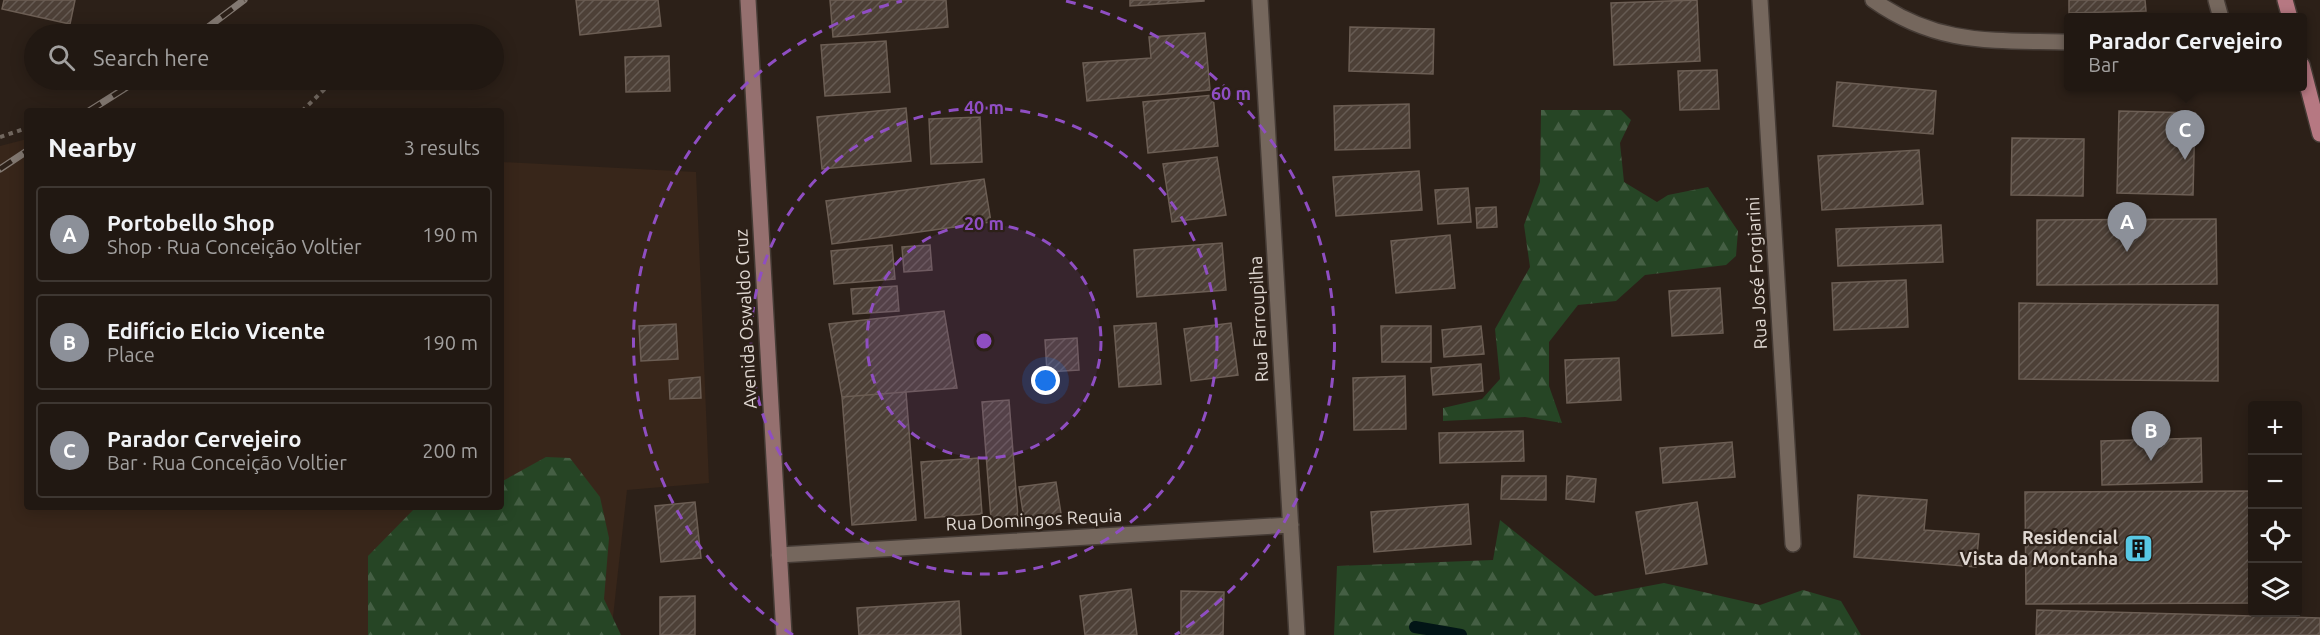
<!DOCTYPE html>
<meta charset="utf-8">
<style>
body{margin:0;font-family:Ubuntu,sans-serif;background:#29211b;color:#f1f3f6}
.controls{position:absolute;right:18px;bottom:18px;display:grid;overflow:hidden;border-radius:6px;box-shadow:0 3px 15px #0003}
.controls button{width:54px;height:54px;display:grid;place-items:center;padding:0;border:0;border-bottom:2px solid #3e3732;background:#211812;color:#f1f3f6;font:30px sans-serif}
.you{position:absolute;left:1046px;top:381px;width:21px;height:21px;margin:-15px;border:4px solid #fff;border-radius:50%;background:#1a73e8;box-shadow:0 0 0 9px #1a73e833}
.badge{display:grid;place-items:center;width:39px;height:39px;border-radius:50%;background:#8c9099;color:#fff;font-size:20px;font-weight:700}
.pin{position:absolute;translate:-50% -50px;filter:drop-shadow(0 2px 3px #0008)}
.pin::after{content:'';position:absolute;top:32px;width:21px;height:18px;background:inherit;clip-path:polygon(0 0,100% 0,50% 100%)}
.popup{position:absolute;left:2064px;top:13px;width:243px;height:78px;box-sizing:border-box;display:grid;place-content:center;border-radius:6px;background:#211812;filter:drop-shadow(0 2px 4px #0005);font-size:20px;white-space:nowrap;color:#a2a09f}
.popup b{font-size:22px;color:#f1f3f6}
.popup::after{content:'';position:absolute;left:50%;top:100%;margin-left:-12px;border:12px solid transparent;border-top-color:#211812}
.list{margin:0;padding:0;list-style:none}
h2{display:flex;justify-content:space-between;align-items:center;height:78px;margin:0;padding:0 24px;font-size:26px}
h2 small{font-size:20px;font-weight:400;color:#a2a09f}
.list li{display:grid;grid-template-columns:39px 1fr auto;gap:18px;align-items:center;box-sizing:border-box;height:96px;margin:0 12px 12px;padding:0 12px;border:2px solid #3e3732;border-radius:6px}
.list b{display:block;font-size:22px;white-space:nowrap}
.list p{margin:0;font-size:20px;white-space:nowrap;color:#a2a09f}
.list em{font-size:20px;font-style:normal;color:#a2a09f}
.icon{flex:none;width:33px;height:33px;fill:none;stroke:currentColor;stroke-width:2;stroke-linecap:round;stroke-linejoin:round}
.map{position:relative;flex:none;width:2320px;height:635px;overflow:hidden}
.search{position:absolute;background:#211812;box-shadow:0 3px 15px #0003;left:24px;top:24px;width:480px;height:66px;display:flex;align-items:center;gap:15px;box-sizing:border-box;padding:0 21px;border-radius:33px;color:#a2a09f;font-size:22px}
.panel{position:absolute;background:#211812;box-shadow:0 3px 15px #0003;left:24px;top:108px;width:480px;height:402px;border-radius:6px}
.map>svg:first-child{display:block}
.built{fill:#38261a}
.forest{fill:url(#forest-firs)}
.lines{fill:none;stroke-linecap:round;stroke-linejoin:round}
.stream{stroke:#021516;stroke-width:12}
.building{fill:url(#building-hatch);stroke:#6c5e54;stroke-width:1.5}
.street-casing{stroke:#453b35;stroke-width:18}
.secondary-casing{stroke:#453b35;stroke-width:18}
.primary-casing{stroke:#453b35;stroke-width:18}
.path{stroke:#71675f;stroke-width:4;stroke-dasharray:4.5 4.5;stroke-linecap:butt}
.street{stroke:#75675d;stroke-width:15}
.secondary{stroke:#95706f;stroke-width:15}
.primary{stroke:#b67882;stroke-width:15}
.rail-casing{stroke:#837972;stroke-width:7}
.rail{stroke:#2c2018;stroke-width:4.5;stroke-dasharray:14;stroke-linecap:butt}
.ring{fill:none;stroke:#8f4ec3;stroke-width:3;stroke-dasharray:10 8}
.labels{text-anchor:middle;stroke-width:4.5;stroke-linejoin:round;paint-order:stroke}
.street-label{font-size:18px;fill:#e0d8d2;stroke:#2c2018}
.poi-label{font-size:18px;font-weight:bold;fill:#e0d8d2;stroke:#2c2018;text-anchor:end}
.centre{fill:#8f4ec3;stroke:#2c2018;stroke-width:3}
.ring-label{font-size:18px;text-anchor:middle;font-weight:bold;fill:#8f4ec3;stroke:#2c2018;stroke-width:4.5;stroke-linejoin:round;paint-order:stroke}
</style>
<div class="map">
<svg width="2320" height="635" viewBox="0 0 2320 635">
<defs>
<pattern id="forest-firs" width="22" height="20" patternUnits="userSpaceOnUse" patternTransform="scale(1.5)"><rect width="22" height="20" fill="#264525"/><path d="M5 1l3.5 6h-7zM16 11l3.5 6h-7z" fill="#455f44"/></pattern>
<pattern id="building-hatch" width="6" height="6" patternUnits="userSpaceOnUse" patternTransform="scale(1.5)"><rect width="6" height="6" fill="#4d4037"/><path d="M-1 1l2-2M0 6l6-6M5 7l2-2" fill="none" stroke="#665b53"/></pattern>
</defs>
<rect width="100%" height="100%" fill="#2c2018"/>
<path class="built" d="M 27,139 L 27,507 L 501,507 L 501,162 L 696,172 L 709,483 L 627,490 L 611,635 L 0,635 L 0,146 Z"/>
<path class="forest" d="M 1541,110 L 1621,110 L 1631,120 L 1620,143 L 1624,182 L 1657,202 L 1668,195 L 1708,187 L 1738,231 L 1736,256 L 1726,265 L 1645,275 L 1616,301 L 1578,305 L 1549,342 L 1549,386 L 1562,423 L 1525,417 L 1443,421 L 1443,408 L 1482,399 L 1500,379 L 1495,329 L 1530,267 L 1524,225 L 1540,182 Z
M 546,457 L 570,458 L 600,497 L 609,538 L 604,599 L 621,635 L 368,635 L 368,556 L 416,507 L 501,507 L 501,482 Z
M 1500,520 L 1595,596 L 1664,583 L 1760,605 L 1803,590 L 1841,601 L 1861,635 L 1334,635 L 1337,566 L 1493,560 Z"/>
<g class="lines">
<path class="stream" d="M 1415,627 L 1461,635"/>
</g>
<path class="building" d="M 4,0 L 75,0 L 70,24 L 2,9 Z
M 576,0 L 658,0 L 661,26 L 580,35 Z
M 830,0 L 946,0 L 948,27 L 833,37 Z
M 1130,0 L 1204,0 L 1204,1 L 1130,6 Z
M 1697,0 L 1700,61 L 1614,65 L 1611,3 Z
M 2069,0 L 2145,0 L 2146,11 L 2069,13 Z
M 1350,27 L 1434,29 L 1433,74 L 1349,71 Z
M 1205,33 L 1210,90 L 1087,101 L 1083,63 L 1151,58 L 1149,37 Z
M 886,41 L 890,92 L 825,96 L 821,45 Z
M 669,56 L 670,91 L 626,92 L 625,57 Z
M 1717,70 L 1719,109 L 1680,110 L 1678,71 Z
M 1837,82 L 1936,91 L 1933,134 L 1833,126 Z
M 1213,95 L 1218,146 L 1148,153 L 1143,102 Z
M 1409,104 L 1410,148 L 1335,150 L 1334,106 Z
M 906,108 L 911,161 L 822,169 L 817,117 Z
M 2119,111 L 2195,113 L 2193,195 L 2117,193 Z
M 980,117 L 982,162 L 931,164 L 929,119 Z
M 2012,138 L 2084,139 L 2083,196 L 2011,195 Z
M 1919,150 L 1923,204 L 1822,210 L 1818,156 Z
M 1217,157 L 1226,215 L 1172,222 L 1163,164 Z
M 1419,171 L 1422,210 L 1336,216 L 1333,177 Z
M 984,179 L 991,222 L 832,244 L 826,201 Z
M 1468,188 L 1471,222 L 1438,224 L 1435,190 Z
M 1496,207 L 1497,227 L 1477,228 L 1476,208 Z
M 2216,219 L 2217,284 L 2037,285 L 2037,220 Z
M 1941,225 L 1943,262 L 1838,266 L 1836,229 Z
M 1450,235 L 1455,288 L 1396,293 L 1391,241 Z
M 1222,243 L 1226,290 L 1137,297 L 1134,250 Z
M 892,245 L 895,279 L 834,284 L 831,251 Z
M 930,245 L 932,270 L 904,272 L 902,247 Z
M 1906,280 L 1908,327 L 1834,330 L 1832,283 Z
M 897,286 L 899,311 L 853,314 L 851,289 Z
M 1720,288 L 1723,333 L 1672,336 L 1669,291 Z
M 2019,303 L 2218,305 L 2218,381 L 2019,379 Z
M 944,311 L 957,388 L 842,397 L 829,324 Z
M 1156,323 L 1161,384 L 1119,387 L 1114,326 Z
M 1231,323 L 1238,375 L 1191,381 L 1184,329 Z
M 676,324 L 678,359 L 641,361 L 639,326 Z
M 1381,326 L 1431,326 L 1431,362 L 1382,362 Z
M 1481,326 L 1484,354 L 1444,357 L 1442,330 Z
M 1077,338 L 1079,370 L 1047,372 L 1045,340 Z
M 1619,358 L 1621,400 L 1567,403 L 1565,360 Z
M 1481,364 L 1483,391 L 1433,395 L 1431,368 Z
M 1405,376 L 1406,429 L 1354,430 L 1353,378 Z
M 700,377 L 701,398 L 670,399 L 669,380 Z
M 906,392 L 916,520 L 852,525 L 842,397 Z
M 1009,400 L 1018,517 L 991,519 L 982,402 Z
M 1523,431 L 1524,461 L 1440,463 L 1439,433 Z
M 2201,438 L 2202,482 L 2102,485 L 2101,441 Z
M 1732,442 L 1735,477 L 1663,483 L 1660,448 Z
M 978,458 L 982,514 L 925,518 L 921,462 Z
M 1502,476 L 1546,476 L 1546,500 L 1501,499 Z
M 1567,476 L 1596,479 L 1594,502 L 1566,499 Z
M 1056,482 L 1062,520 L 1025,525 L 1019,487 Z
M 2252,491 L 2252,603 L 2026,604 L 2025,492 Z
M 1858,495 L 1927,500 L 1924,530 L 1979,534 L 1976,567 L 1854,557 Z
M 695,502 L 701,558 L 661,562 L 655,506 Z
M 1697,502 L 1707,564 L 1646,574 L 1636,512 Z
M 1468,504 L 1471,544 L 1374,552 L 1371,512 Z
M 1131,589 L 1137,635 L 1085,635 L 1080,596 Z
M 1181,591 L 1224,592 L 1223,635 L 1181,635 Z
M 695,596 L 695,635 L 660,635 L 660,597 Z
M 959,601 L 961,635 L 859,635 L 857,608 Z
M 2037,610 L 2320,618 L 2320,635 L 2036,635 Z"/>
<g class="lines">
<defs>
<path id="street" d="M 1260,0 L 1297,635
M 1760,0 L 1793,544
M 1873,0 C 1938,46 1992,40 2068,42
M 2216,0 L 2221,18
M 779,555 L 1291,525"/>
<path id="secondary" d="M 748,0 L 784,635"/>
<path id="primary" d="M 2285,0 L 2290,18
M 2302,65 L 2320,134"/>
</defs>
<use href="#street" class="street-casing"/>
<use href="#secondary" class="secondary-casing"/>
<use href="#primary" class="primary-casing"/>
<path class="path" d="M 302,111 L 334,80
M 0,137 L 27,128"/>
<use href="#street" class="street"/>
<use href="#secondary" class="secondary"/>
<use href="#primary" class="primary"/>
<defs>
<path id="rail" d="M 199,34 L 244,0
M 89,111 L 138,80
M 0,169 L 27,151"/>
</defs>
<use href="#rail" class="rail-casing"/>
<use href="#rail" class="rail"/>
</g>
<circle cx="984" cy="341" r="117" fill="#8f4ec3" fill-opacity=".12"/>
<g class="ring">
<circle cx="984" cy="341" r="117"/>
<circle cx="984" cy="341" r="233"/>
<path d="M793 635A350 350 0 0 1 902 1M1066 1A350 350 0 0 1 1175 635"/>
</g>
<defs>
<symbol id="building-square" viewBox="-11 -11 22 22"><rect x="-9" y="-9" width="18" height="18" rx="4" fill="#58c8e4" stroke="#2c2018"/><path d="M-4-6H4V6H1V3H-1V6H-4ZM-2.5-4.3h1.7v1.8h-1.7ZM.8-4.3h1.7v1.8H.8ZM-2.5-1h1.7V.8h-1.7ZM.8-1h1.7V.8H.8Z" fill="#111"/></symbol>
</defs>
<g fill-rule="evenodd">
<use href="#building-square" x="2122" y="532" width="33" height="33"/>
</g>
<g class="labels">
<g class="street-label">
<text transform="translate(1757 273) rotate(-93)" y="6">Rua José Forgiarini</text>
<text transform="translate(746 319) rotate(-93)" y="6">Avenida Oswaldo Cruz</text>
<text transform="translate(1259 319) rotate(-93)" y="6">Rua Farroupilha</text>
<text transform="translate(1034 520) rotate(-3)" y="6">Rua Domingos Requia</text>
</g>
<g class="poi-label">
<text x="2118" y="544">Residencial<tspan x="2118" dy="21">Vista da Montanha</tspan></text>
</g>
</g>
<circle cx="984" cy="341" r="9" class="centre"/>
<g class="ring-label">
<text x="1231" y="100">60 m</text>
<text x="984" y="114">40 m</text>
<text x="984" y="230">20 m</text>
</g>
</svg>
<div class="controls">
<button>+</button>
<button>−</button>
<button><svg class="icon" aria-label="locate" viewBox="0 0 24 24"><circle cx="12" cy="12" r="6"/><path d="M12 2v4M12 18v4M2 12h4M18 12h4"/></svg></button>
<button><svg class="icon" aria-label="layers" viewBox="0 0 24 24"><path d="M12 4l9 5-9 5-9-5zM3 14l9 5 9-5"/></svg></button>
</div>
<div class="you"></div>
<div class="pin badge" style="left:2127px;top:252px">A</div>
<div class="pin badge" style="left:2151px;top:461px">B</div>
<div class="pin badge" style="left:2185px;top:160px">C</div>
<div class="popup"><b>Parador Cervejeiro</b>Bar</div>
<div class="search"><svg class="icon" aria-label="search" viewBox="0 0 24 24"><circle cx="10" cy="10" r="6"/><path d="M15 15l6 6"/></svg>Search here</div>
<section class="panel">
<h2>Nearby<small>3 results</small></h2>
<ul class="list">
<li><span class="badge">A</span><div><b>Portobello Shop</b><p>Shop · Rua Conceição Voltier</p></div><em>190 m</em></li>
<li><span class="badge">B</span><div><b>Edifício Elcio Vicente</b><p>Place</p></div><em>190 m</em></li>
<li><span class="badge">C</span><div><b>Parador Cervejeiro</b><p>Bar · Rua Conceição Voltier</p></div><em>200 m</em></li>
</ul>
</section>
</div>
